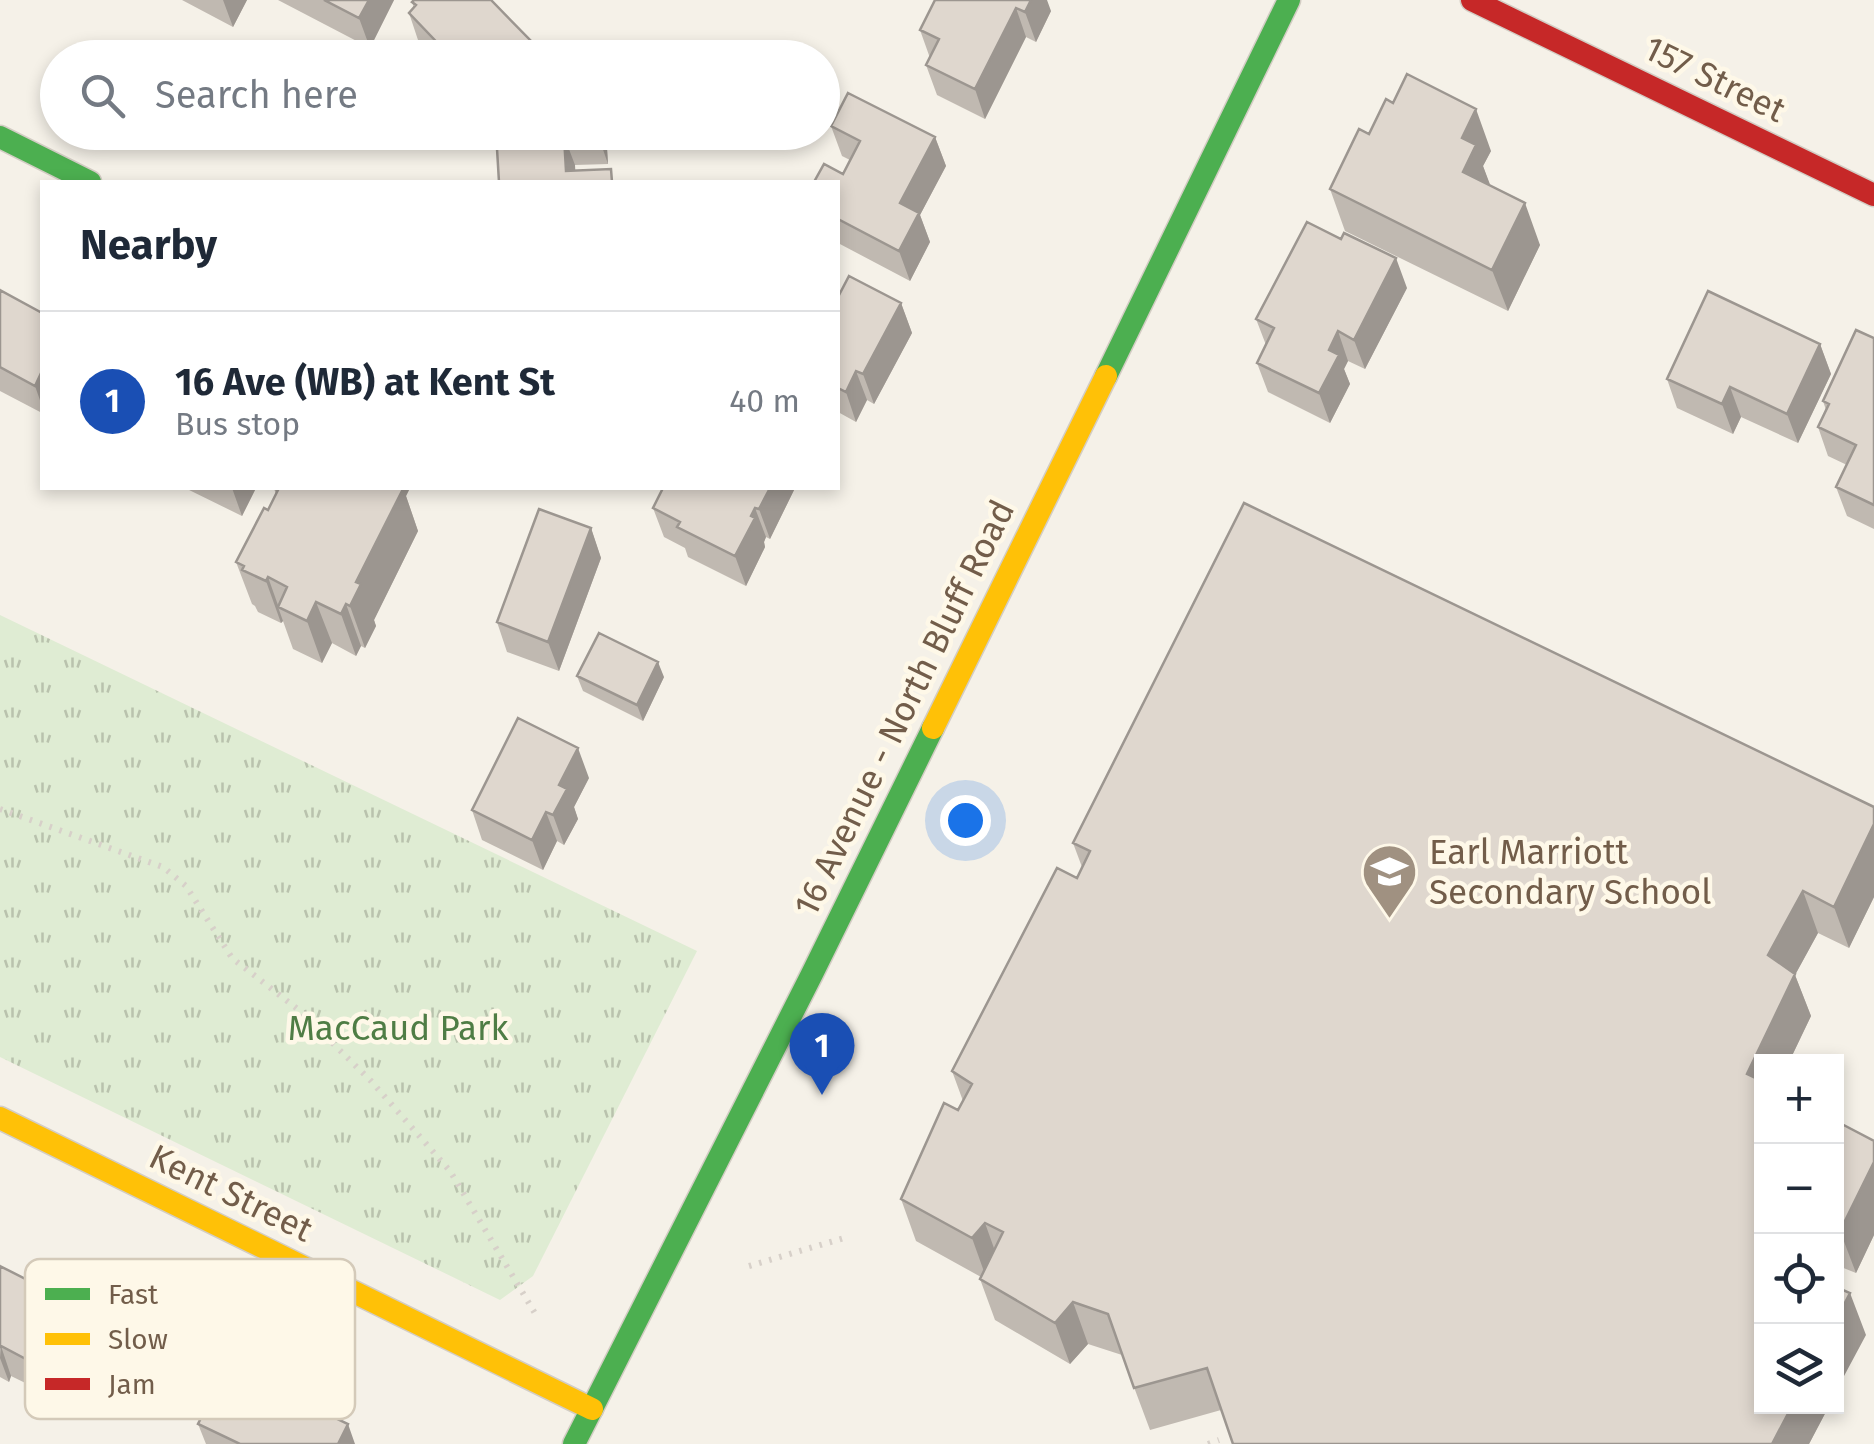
<!DOCTYPE html>
<meta charset="utf-8">
<style>
body{margin:0;font-family:"Fira Sans",sans-serif;background:#f6f6f7;color:#1f2937}
.controls{position:absolute;right:30px;bottom:30px;display:grid;overflow:hidden;border-radius:0px;box-shadow:0 5px 15px #0003}
.controls button{width:90px;height:90px;display:grid;place-items:center;padding:0;border:0;border-bottom:2px solid #e0e1e3;background:#fff;color:#1f2937;font:50px sans-serif}
.you{position:absolute;left:965px;top:820px;width:35px;height:35px;margin:-25px;border:8px solid #fff;border-radius:50%;background:#1a73e8;box-shadow:0 0 0 15px #1a73e833}
.badge{display:grid;place-items:center;width:65px;height:65px;border-radius:50%;background:#d93025;color:#fff;font-size:32px;font-weight:700}
.pin{position:absolute;translate:-50% -82px;filter:drop-shadow(0 2px 5px #0008)}
.pin::after{content:'';position:absolute;top:52px;width:35px;height:30px;background:inherit;clip-path:polygon(0 0,100% 0,50% 100%)}
.list{margin:0;padding:0;list-style:none}
h2{display:flex;justify-content:space-between;align-items:center;height:130px;margin:0;padding:0 40px;font-size:42px}
h2 small{font-size:32px;font-weight:400;color:#747a83}
.list li{display:grid;grid-template-columns:65px 1fr auto;gap:30px;align-items:center;box-sizing:border-box;height:180px;padding:0 40px;border-top:2px solid #e0e1e3}
.list b{display:block;font-size:38px;white-space:nowrap}
.list p{margin:0;font-size:32px;white-space:nowrap;color:#747a83}
.list em{font-size:32px;font-style:normal;color:#747a83}
.icon{flex:none;width:55px;height:55px;fill:none;stroke:currentColor;stroke-width:2;stroke-linecap:round;stroke-linejoin:round}
.map{position:relative;flex:none;width:1874px;height:1444px;overflow:hidden}
.search{position:absolute;background:#fff;box-shadow:0 5px 15px #0003;left:40px;top:40px;width:800px;height:110px;display:flex;align-items:center;gap:25px;box-sizing:border-box;padding:0 35px;border-radius:55px;color:#747a83;font-size:38px}
.panel{position:absolute;background:#fff;box-shadow:0 5px 15px #0003;left:40px;top:180px;width:800px;height:310px;border-radius:0px}
.map>svg:first-child{display:block}
.grass{fill:url(#grass-tufts)}
.lines{fill:none;stroke-linecap:round;stroke-linejoin:round}
.fast-casing{stroke:#d3cdc4;stroke-width:25}
.slow-casing{stroke:#d3cdc4;stroke-width:25}
.jam-casing{stroke:#d3cdc4;stroke-width:25}
.path{stroke:#d7d0c9;stroke-width:6;stroke-dasharray:2.5 8;stroke-linecap:butt}
.fast{stroke:#4caf50;stroke-width:22}
.slow{stroke:#ffc107;stroke-width:22}
.jam{stroke:#c62828;stroke-width:22}
.wall{fill:#c0b9b1}
.shaded-wall{fill:#9c9690}
.building{fill:#dfd7ce;stroke:#9c9690;stroke-width:2.5}
.labels{text-anchor:middle;stroke-width:9;stroke-linejoin:round;paint-order:stroke}
.street-label{font-size:35px;fill:#725d4a;stroke:#fef8e8}
.poi-label{font-size:35px;fill:#725d4a;stroke:#fef8e8;text-anchor:start}
.park-label{font-size:35px;fill:#4f7d45;stroke:#fef8e8}
.key{fill:#fef8e8;stroke:#d4cab9;stroke-width:2.5}
.key-label{font-size:28px;fill:#725d4a}
</style>
<div class="map">
<svg width="1874" height="1444" viewBox="0 0 1874 1444">
<defs>
<pattern id="grass-tufts" width="24" height="20" patternUnits="userSpaceOnUse" patternTransform="scale(2.5)"><rect width="24" height="20" fill="#dfecd3"/><path d="M3 7l-1-3M5 7V3M7 7l1-3M15 17l-1-3M17 17v-4M19 17l1-3" fill="none" stroke="#b9c2ad"/></pattern>
</defs>
<rect width="100%" height="100%" fill="#f5f1e8"/>
<path class="grass" d="M 0,615 L 697,951 L 533,1276 L 500,1300 L 0,1057 Z"/>
<g class="lines">
<defs>
<path id="fast" d="M 0,137 L 90,182
M 1106,376 L 1289,0
M 574,1444 L 812,974 L 933,728"/>
<path id="slow" d="M 933,728 L 1106,376
M 0,1118 L 592,1409"/>
<path id="jam" d="M 1472,0 L 1874,195"/>
</defs>
<use href="#fast" class="fast-casing"/>
<use href="#slow" class="slow-casing"/>
<use href="#jam" class="jam-casing"/>
<path class="path" d="M 0,809 L 163,867 L 186,886 L 232,958 L 300,1011 L 371,1081 L 450,1171 L 536,1315
M 749,1266 L 844,1238
M 1208,1444 L 1219,1440"/>
<use href="#fast" class="fast"/>
<use href="#slow" class="slow"/>
<use href="#jam" class="jam"/>
</g>
<path class="wall" d="M 182,0 L 247,0 L 233,27 Z
M 278,0 L 394,0 L 370,48 Z
M 935,0 L 1051,11 L 1036,42 L 1026,37 L 985,119 L 937,95 L 926,65 L 930,58 L 920,30 Z
M 412,2 L 538,58 L 434,58 L 419,43 L 409,13 L 414,8 Z
M 831,126 L 935,137 L 946,166 L 920,215 L 930,242 L 910,281 L 838,243 L 838,182 L 850,160 L 842,156 Z
M 496,132 L 606,132 L 608,164 L 575,165 L 499,182 Z
M 1369,134 L 1491,151 L 1483,166 L 1490,186 L 1540,245 L 1508,311 L 1345,231 L 1330,189 Z
M 1407,288 L 1365,369 L 1348,361 L 1344,369 L 1350,384 L 1330,423 L 1268,392 L 1257,363 L 1266,345 L 1256,319 Z
M 0,290 L 42,313 L 42,413 L 0,391 Z
M 838,297 L 901,303 L 912,333 L 874,404 L 867,400 L 856,422 L 838,412 Z
M 1874,338 L 1874,529 L 1847,516 L 1836,487 L 1847,465 L 1828,456 L 1818,427 L 1826,410 L 1823,401 Z
M 1820,344 L 1831,374 L 1798,443 L 1741,417 L 1733,434 L 1677,408 L 1667,379 Z
M 185,488 L 256,488 L 242,516 Z
M 274,488 L 410,488 L 406,496 L 418,531 L 374,620 L 376,626 L 365,648 L 361,646 L 356,656 L 332,643 L 322,663 L 293,649 L 283,621 L 281,623 L 258,612 L 255,606 L 252,604 L 236,562 L 268,510 L 276,495 Z
M 795,488 L 770,539 L 766,537 L 764,542 L 765,547 L 746,586 L 688,557 L 685,548 L 664,537 L 653,508 Z
M 591,528 L 601,558 L 559,671 L 507,652 L 497,622 Z
M 577,676 L 664,677 L 643,721 L 583,691 Z
M 589,778 L 574,807 L 578,819 L 564,845 L 557,841 L 543,870 L 482,840 L 472,810 Z
M 1874,807 L 1874,897 L 1849,948 L 1818,933 L 1795,975 L 1811,1016 L 1789,1062 L 1762,1062 L 1762,1406 L 1829,1406 L 1809,1444 L 1221,1410 L 1150,1430 L 1122,1355 L 1088,1344 L 1070,1364 L 995,1320 L 980,1279 L 981,1277 L 916,1241 L 901,1199 L 963,1101 L 952,1071 L 1077,878 L 1082,867 L 1073,843 Z
M 1836,1121 L 1874,1141 L 1874,1235 L 1856,1273 L 1836,1265 Z
M 0,1266 L 98,1316 L 109,1345 L 81,1403 L 55,1390 L 52,1396 L 11,1376 L 9,1382 L 0,1377 Z
M 198,1424 L 355,1444 L 206,1444 Z"/>
<path class="shaded-wall" d="M 223,0 L 247,0 L 233,27 Z
M 369,0 L 394,0 L 370,48 L 359,18 Z
M 1031,0 L 1047,0 L 1051,11 L 1036,42 L 1025,12 Z
M 1016,8 L 1026,37 L 985,119 L 975,89 Z
M 532,42 L 538,58 L 516,58 Z
M 1476,109 L 1491,151 L 1483,166 L 1491,187 L 1463,172 L 1462,138 Z
M 597,132 L 606,132 L 608,164 Z
M 564,136 L 575,165 L 576,182 L 566,171 Z
M 935,137 L 946,166 L 920,215 L 930,242 L 910,281 L 899,251 L 900,203 Z
M 1525,203 L 1540,245 L 1508,311 L 1492,270 Z
M 1396,258 L 1407,288 L 1365,369 L 1354,340 Z
M 901,303 L 912,333 L 874,404 L 863,374 Z
M 1338,331 L 1348,361 L 1344,369 L 1350,384 L 1330,423 L 1319,393 L 1329,350 Z
M 1820,344 L 1831,374 L 1798,443 L 1787,414 Z
M 42,371 L 42,406 L 35,386 Z
M 856,371 L 867,400 L 856,422 L 846,392 Z
M 1730,387 L 1741,417 L 1733,434 L 1722,404 Z
M 232,488 L 256,488 L 242,516 Z
M 383,488 L 410,488 L 406,496 L 418,531 L 374,620 L 376,626 L 365,648 L 350,606 Z
M 770,488 L 795,488 L 770,539 L 759,509 Z
M 755,508 L 766,537 L 764,542 L 765,547 L 746,586 L 735,556 Z
M 591,528 L 601,558 L 559,671 L 548,642 Z
M 268,577 L 279,608 L 278,607 L 283,621 L 281,623 L 266,581 Z
M 316,602 L 332,643 L 322,663 L 307,621 Z
M 346,604 L 361,646 L 356,656 L 341,614 Z
M 658,662 L 664,677 L 643,721 L 637,705 Z
M 578,748 L 589,778 L 574,807 L 578,819 L 564,845 L 553,815 L 559,785 Z
M 546,812 L 557,841 L 543,870 L 532,840 Z
M 1874,824 L 1874,897 L 1849,948 L 1834,907 Z
M 1803,891 L 1818,933 L 1795,975 L 1811,1016 L 1789,1062 L 1762,1062 L 1762,1113 L 1747,1074 L 1768,955 Z
M 1874,1162 L 1874,1235 L 1856,1273 L 1840,1231 Z
M 985,1223 L 1000,1265 L 987,1280 L 972,1238 Z
M 1850,1293 L 1866,1335 L 1836,1391 L 1836,1320 Z
M 1073,1302 L 1088,1344 L 1070,1364 L 1055,1323 Z
M 98,1316 L 109,1345 L 81,1403 L 70,1374 Z
M 1,1346 L 11,1376 L 9,1382 L 0,1358 Z
M 44,1360 L 55,1390 L 52,1396 L 41,1367 Z
M 1792,1406 L 1829,1406 L 1809,1444 L 1772,1444 Z
M 348,1424 L 355,1444 L 338,1444 Z"/>
<path class="building" d="M 324,0 L 369,0 L 359,18 Z
M 414,0 L 491,0 L 532,42 L 516,58 L 452,58 L 409,13 L 416,5 L 412,2 Z
M 935,0 L 1031,0 L 1025,12 L 1016,8 L 975,89 L 926,65 L 939,39 L 920,30 Z
M 1407,74 L 1476,109 L 1462,138 L 1476,145 L 1463,172 L 1525,203 L 1492,270 L 1330,189 L 1359,129 L 1369,134 L 1386,99 L 1393,103 Z
M 848,93 L 935,137 L 900,203 L 919,213 L 899,251 L 838,219 L 838,182 L 814,182 L 824,164 L 843,174 L 860,141 L 831,126 Z
M 496,132 L 597,132 L 597,134 L 564,136 L 566,171 L 611,169 L 612,182 L 499,182 Z
M 1307,222 L 1341,239 L 1344,233 L 1396,258 L 1354,340 L 1338,331 L 1329,350 L 1339,355 L 1319,393 L 1257,363 L 1274,328 L 1256,319 Z
M 849,276 L 901,303 L 863,374 L 856,371 L 846,392 L 838,388 L 838,297 Z
M 0,290 L 42,313 L 42,371 L 35,386 L 0,367 Z
M 1708,291 L 1820,344 L 1787,414 L 1730,387 L 1722,404 L 1667,379 Z
M 1856,330 L 1874,338 L 1874,505 L 1836,487 L 1856,445 L 1818,427 L 1829,404 L 1823,401 Z
M 273,488 L 400,488 L 403,489 L 356,582 L 361,584 L 350,606 L 346,604 L 341,614 L 316,602 L 307,621 L 278,607 L 287,587 L 268,577 L 266,581 L 242,570 L 244,566 L 236,562 L 264,508 L 268,510 L 278,490 Z
M 663,488 L 770,488 L 759,509 L 755,508 L 751,516 L 755,518 L 735,556 L 677,527 L 680,522 L 653,508 Z
M 1244,503 L 1874,807 L 1874,824 L 1834,907 L 1803,891 L 1768,955 L 1795,974 L 1747,1074 L 1762,1081 L 1762,1406 L 1792,1406 L 1772,1444 L 1233,1444 L 1207,1368 L 1134,1388 L 1108,1314 L 1073,1302 L 1055,1323 L 980,1279 L 1003,1232 L 985,1223 L 972,1238 L 901,1199 L 944,1103 L 958,1110 L 972,1084 L 952,1071 L 1057,868 L 1077,878 L 1090,851 L 1073,843 Z
M 539,509 L 591,528 L 548,642 L 497,622 Z
M 599,633 L 658,662 L 637,705 L 577,676 Z
M 518,718 L 578,748 L 559,785 L 567,789 L 553,815 L 546,812 L 532,840 L 472,810 Z
M 1836,1121 L 1874,1141 L 1874,1162 L 1840,1231 L 1836,1229 Z
M 0,1266 L 98,1316 L 70,1374 L 44,1360 L 41,1367 L 1,1346 L 0,1348 Z
M 1836,1287 L 1850,1293 L 1836,1320 Z
M 227,1366 L 348,1424 L 338,1444 L 240,1444 L 198,1424 Z"/>
<defs>
<symbol id="school-pin" viewBox="-11 -11 22 30"><path d="M0 17L-7.5 6A9.5 9.5 0 1 1 7.5 6Z" fill="#a09181" stroke="#fef8e8"/><path d="M0-5L7-2L0 1L-7-2ZM-4 1L0 2.5L4 1V4Q0 6-4 4Z" fill="#fff"/></symbol>
</defs>
<g fill-rule="evenodd">
<use href="#school-pin" x="1358" y="840" width="63" height="86"/>
</g>
<g class="labels">
<g class="street-label">
<text transform="translate(1715 79) rotate(26)" y="12">157 Street</text>
<text transform="translate(904 708) rotate(-64)" y="12">16 Avenue - North Bluff Road</text>
<text transform="translate(231 1193) rotate(26)" y="12">Kent Street</text>
</g>
<g class="poi-label">
<text x="1429" y="864">Earl Marriott<tspan x="1429" dy="40">Secondary School</tspan></text>
</g>
<g class="park-label">
<text x="398" y="1040">MacCaud Park</text>
</g>
</g>
<rect x="25" y="1259" width="330" height="160" rx="15" class="key"/>
<rect x="45" y="1288" width="45" height="12" fill="#4caf50"/>
<rect x="45" y="1333" width="45" height="12" fill="#ffc107"/>
<rect x="45" y="1378" width="45" height="12" fill="#c62828"/>
<g class="key-label">
<text x="108" y="1304">Fast</text>
<text x="108" y="1349">Slow</text>
<text x="108" y="1394">Jam</text>
</g>
</svg>
<div class="controls">
<button>+</button>
<button>−</button>
<button><svg class="icon" aria-label="locate" viewBox="0 0 24 24"><circle cx="12" cy="12" r="6"/><path d="M12 2v4M12 18v4M2 12h4M18 12h4"/></svg></button>
<button><svg class="icon" aria-label="layers" viewBox="0 0 24 24"><path d="M12 4l9 5-9 5-9-5zM3 14l9 5 9-5"/></svg></button>
</div>
<div class="you"></div>
<div class="pin badge" style="left:822px;top:1095px;background:#1a4fb4">1</div>
<div class="search"><svg class="icon" aria-label="search" viewBox="0 0 24 24"><circle cx="10" cy="10" r="6"/><path d="M15 15l6 6"/></svg>Search here</div>
<section class="panel">
<h2>Nearby<small></small></h2>
<ul class="list">
<li><span class="badge" style="background:#1a4fb4">1</span><div><b>16 Ave (WB) at Kent St</b><p>Bus stop</p></div><em>40 m</em></li>
</ul>
</section>
</div>
